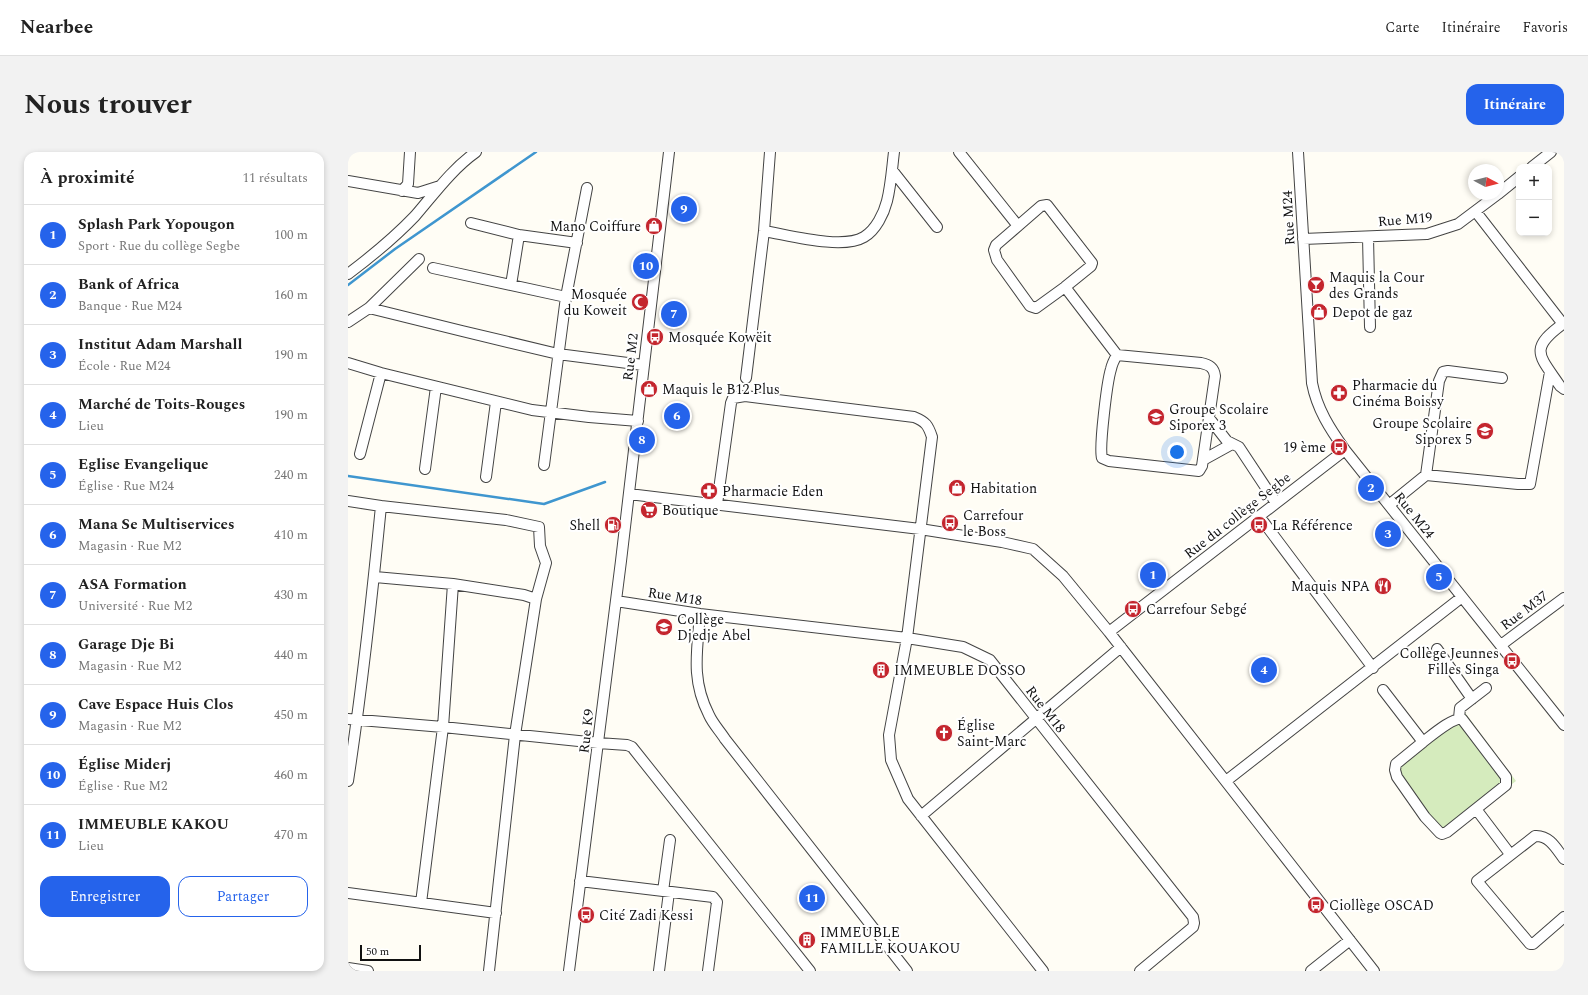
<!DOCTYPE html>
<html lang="fr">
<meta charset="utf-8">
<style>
body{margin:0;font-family:Spectral,serif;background:#f2f2f2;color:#222}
.controls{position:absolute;right:12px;top:12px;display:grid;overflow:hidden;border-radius:8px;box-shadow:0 2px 6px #0003}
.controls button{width:36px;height:36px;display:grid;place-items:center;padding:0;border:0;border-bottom:1px solid #e0e0e0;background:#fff;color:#222;font:20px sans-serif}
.compass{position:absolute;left:1120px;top:12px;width:36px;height:36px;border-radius:50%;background:#fff;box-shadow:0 2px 6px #0003;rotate:97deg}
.scale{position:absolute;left:12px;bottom:10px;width:61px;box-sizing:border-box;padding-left:4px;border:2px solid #111;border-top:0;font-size:11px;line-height:14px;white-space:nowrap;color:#111;-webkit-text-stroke:3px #fff;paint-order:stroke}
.you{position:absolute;left:829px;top:300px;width:14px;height:14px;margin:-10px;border:3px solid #fff;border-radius:50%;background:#1a73e8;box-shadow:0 0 0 6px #1a73e833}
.badge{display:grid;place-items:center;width:26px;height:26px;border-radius:50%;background:#2563eb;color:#fff;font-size:13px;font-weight:700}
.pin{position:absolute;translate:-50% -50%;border:2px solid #fff;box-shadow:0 1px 4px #0006}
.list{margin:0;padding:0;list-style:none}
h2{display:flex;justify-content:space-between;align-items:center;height:52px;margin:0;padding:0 16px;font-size:17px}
h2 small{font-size:13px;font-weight:400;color:#767676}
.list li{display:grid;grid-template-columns:26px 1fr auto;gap:12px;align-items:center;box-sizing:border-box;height:60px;padding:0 16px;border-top:1px solid #e0e0e0}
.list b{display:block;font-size:15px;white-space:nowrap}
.list p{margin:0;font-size:13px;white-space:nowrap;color:#767676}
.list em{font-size:13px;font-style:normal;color:#767676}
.actions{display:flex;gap:8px;padding:12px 16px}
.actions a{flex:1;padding:9px 0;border:1px solid #2563eb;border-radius:12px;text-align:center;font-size:14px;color:#2563eb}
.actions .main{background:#2563eb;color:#fff}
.map{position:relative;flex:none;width:1216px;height:819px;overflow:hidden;border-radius:12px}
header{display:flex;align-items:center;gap:24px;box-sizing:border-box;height:56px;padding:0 20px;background:#fff;border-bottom:1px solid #e0e0e0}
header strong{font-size:19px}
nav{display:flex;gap:22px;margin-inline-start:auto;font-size:14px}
.intro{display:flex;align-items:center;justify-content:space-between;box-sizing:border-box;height:96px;padding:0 24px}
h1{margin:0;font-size:28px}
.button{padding:10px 18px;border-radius:12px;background:#2563eb;color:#fff;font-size:14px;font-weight:700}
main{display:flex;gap:24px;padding:0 24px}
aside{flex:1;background:#fff;border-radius:12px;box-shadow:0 2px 6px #0003}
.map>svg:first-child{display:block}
.green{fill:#d5ebbd}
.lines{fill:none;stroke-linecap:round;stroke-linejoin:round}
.stream{stroke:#3f96cf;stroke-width:2.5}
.minor-casing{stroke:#444;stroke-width:12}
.minor{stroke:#fff;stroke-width:10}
.labels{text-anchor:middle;stroke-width:4;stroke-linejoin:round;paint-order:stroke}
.street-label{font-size:14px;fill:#111;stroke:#fff}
.poi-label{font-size:14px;fill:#111;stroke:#fff;text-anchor:start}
</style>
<header>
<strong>Nearbee</strong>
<nav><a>Carte</a><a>Itinéraire</a><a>Favoris</a></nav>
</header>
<div class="intro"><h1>Nous trouver</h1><a class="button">Itinéraire</a></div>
<main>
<aside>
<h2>À proximité<small>11 résultats</small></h2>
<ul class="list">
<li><span class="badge">1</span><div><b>Splash Park Yopougon</b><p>Sport · Rue du collège Segbe</p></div><em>100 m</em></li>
<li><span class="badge">2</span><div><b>Bank of Africa</b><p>Banque · Rue M24</p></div><em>160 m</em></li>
<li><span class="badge">3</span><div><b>Institut Adam Marshall</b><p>École · Rue M24</p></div><em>190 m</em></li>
<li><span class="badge">4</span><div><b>Marché de Toits-Rouges</b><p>Lieu</p></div><em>190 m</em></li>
<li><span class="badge">5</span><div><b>Eglise Evangelique</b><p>Église · Rue M24</p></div><em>240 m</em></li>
<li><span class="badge">6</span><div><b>Mana Se Multiservices</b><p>Magasin · Rue M2</p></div><em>410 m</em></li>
<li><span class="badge">7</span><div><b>ASA Formation</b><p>Université · Rue M2</p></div><em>430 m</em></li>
<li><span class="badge">8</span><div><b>Garage Dje Bi</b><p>Magasin · Rue M2</p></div><em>440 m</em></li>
<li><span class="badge">9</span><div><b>Cave Espace Huis Clos</b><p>Magasin · Rue M2</p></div><em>450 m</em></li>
<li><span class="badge">10</span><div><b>Église Miderj</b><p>Église · Rue M2</p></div><em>460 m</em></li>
<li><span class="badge">11</span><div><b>IMMEUBLE KAKOU</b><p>Lieu</p></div><em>470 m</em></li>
</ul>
<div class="actions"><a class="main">Enregistrer</a><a>Partager</a></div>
</aside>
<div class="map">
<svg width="1216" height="819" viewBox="0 0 1216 819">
<rect width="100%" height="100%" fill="#fffdf5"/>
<path class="green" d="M 1115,558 L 1168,629 L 1097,683 L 1043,612 Z"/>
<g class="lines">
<path class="stream" d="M 0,133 L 47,97 L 188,0
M 0,324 L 196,352 L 257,330"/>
<defs>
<path id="minor" d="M 611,0 L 670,74
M 950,0 L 964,231 C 969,257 982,277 997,298 L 1216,573
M 1184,15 L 1203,0
M 544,18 L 589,75
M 0,29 L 70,41 L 92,34
M 54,39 L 60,32 L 62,0
M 1150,42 L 1171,25
M 699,53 L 744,111 L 743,114 L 717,135 L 688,156 L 682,154 L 649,108 L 646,98 L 648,93 L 670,74 L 693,54 Z
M 1128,60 L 1215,172
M 123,71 L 171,83 L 229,91
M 416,79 C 441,83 494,98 516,85 C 528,78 536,61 539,49 C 543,33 544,16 546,0
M 1020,85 L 1022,175
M 955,87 L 1079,82 L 1110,72 L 1150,42
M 85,116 L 218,145
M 0,122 C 24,104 46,86 67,64 C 86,42 104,17 128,0
M 163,133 L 171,83
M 717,135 L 769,203 L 853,211 C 862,213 866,216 867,224 L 854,314 L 851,319 L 761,309 L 754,306 C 751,295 759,230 763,217 C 764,212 766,208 769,203
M 21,156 L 114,179 L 210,202 L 295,213
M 0,170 L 21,156 L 71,107
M 1216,171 C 1180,197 1191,203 1212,234 L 1216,237
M 0,211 L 33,221 L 184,258 L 241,265 L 290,269
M 398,226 L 416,79 L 422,0
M 861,266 L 879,289 L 891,295 L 928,351
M 12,302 L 33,221
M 855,308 L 884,292
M 196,313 L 218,145 L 239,36
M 77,317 L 88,235
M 1078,323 L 1091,229 L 1095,220 L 1100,219 L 1154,226
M 138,325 L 148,250
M 281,342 L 572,377 L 654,390 L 685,397 L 715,424 L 761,480 L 1026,819
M 0,349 L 33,354 C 24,446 14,537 0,629
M 369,352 L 383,251 L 385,246 L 397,244 L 566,265 C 578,270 580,273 584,285 L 559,486 L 541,583 L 543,608 L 560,647 L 695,819
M 1041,353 L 1078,323 L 1170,332 L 1182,332 L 1202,220
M 33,354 L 158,368 L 191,375 L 192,394 L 198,411 L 188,447
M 911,364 L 1025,516
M 27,425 L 105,432
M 268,449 L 352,462 L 559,486 L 615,495 L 642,508 L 845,765 L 846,771 L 845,775 L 792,819
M 352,462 C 349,500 343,528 361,563 C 365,572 372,579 377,587 L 559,819
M 761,480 L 997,298
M 1153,493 L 1216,446
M 1089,497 L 1124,547
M 1035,538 L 1075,590 L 1048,612 L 1047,618 L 1049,625 L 1077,665 L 1092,681 L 1094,682 L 1099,680 L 1158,633 L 1158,625 L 1114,567 C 1105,565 1083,584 1075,590
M 1111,566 L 1112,556 L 1138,536
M 0,567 L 95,575 L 250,591 L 279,593 L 284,595 L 462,819
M 878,629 L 1114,445
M 1128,657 L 1162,702
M 573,664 L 773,495
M 1216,707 C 1208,696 1201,683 1187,684 L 1129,729 L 1182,792 L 1185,792 L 1216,765
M 232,729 L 365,745 L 369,750 L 360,819
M 315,739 L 322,688
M 0,741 L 148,761
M 73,751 L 95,575 L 105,432 L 176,443 L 188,447 L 167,583 L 141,819
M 0,816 L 20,819
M 221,819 L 273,409 L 321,0
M 311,819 L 321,740
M 963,819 L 1002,788"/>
</defs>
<use href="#minor" class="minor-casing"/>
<use href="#minor" class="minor"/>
</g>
<defs>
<symbol id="shop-disc" viewBox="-11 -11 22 22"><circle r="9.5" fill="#c4262e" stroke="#fff"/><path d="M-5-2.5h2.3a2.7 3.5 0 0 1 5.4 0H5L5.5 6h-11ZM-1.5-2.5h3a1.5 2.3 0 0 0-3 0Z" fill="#fff"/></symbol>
<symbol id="bar-disc" viewBox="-11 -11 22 22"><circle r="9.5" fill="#c4262e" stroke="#fff"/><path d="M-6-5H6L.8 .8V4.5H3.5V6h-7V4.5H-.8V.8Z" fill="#fff"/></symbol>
<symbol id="mosque-disc" viewBox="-11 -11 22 22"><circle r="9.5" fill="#c4262e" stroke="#fff"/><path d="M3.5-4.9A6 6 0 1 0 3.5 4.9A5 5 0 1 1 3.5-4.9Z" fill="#fff"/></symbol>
<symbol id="bus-disc" viewBox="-11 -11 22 22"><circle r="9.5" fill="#c4262e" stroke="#fff"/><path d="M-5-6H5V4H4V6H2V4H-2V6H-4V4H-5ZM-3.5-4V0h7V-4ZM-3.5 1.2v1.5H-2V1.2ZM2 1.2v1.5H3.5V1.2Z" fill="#fff"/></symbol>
<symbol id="pharmacy-disc" viewBox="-11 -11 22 22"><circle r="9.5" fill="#c4262e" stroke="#fff"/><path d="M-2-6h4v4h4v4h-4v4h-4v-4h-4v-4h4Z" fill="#fff"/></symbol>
<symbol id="school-disc" viewBox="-11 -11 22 22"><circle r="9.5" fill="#c4262e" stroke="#fff"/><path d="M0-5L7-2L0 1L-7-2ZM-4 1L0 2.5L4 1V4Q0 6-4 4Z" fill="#fff"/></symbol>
<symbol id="supermarket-disc" viewBox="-11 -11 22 22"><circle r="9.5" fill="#c4262e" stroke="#fff"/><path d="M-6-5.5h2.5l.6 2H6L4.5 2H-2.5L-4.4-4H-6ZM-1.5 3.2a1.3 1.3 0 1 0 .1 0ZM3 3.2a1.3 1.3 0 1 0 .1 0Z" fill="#fff"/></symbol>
<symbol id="fuel-disc" viewBox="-11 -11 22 22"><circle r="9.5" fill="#c4262e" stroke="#fff"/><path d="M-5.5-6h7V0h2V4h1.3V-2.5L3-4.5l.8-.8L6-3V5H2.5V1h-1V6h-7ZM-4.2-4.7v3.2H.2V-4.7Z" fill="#fff"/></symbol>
<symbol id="restaurant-disc" viewBox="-11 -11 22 22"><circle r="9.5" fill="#c4262e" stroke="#fff"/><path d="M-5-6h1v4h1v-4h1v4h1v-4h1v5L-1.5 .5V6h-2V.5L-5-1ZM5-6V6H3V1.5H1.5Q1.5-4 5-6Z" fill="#fff"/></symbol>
<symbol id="building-disc" viewBox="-11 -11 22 22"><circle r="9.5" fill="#c4262e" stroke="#fff"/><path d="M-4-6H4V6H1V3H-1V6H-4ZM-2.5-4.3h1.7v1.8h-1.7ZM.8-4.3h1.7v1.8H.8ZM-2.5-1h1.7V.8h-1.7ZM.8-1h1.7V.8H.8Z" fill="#fff"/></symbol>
<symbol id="church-disc" viewBox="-11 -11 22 22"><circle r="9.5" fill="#c4262e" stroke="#fff"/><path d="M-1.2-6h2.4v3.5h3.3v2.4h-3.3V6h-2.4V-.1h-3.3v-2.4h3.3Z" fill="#fff"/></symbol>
</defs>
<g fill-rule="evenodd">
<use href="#shop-disc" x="296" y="64" width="20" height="20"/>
<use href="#bar-disc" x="958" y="123" width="20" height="20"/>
<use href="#mosque-disc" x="282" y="140" width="20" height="20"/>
<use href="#shop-disc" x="961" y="150" width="20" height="20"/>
<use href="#bus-disc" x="297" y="175" width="20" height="20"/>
<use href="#shop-disc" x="291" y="227" width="20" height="20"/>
<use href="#pharmacy-disc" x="981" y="231" width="20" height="20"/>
<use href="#school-disc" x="798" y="255" width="20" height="20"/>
<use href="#school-disc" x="1127" y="269" width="20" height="20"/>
<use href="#bus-disc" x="981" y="285" width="20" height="20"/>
<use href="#shop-disc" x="599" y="326" width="20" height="20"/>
<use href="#pharmacy-disc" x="351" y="329" width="20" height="20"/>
<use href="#supermarket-disc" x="291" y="348" width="20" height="20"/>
<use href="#bus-disc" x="592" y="361" width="20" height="20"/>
<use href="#fuel-disc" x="255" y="363" width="20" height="20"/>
<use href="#bus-disc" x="901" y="363" width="20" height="20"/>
<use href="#restaurant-disc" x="1025" y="424" width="20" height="20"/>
<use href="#bus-disc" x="775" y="447" width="20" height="20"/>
<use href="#school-disc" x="306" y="465" width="20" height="20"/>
<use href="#bus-disc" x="1154" y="499" width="20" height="20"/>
<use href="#building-disc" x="523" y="508" width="20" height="20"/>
<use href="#church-disc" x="586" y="571" width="20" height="20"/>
<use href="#bus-disc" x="958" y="743" width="20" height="20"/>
<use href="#bus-disc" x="228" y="753" width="20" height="20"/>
<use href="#building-disc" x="449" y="778" width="20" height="20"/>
</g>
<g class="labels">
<g class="street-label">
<text transform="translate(940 66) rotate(-93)" y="5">Rue M24</text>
<text transform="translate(1057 67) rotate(-5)" y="5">Rue M19</text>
<text transform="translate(282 205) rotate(-83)" y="5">Rue M2</text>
<text transform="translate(889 363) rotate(-38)" y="5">Rue du collège Segbe</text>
<text transform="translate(1067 363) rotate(51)" y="5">Rue M24</text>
<text transform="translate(327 444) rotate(9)" y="5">Rue M18</text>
<text transform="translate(1176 458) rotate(-37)" y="5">Rue M37</text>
<text transform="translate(698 557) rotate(52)" y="5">Rue M18</text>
<text transform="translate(238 579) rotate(-83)" y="5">Rue K9</text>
</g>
<g class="poi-label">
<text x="293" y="79" text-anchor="end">Mano Coiffure</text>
<text x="981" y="130">Maquis la Cour<tspan x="981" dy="16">des Grands</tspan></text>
<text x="279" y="147" text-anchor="end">Mosquée<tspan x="279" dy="16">du Koweit</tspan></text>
<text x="984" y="165">Depot de gaz</text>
<text x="320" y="190">Mosquée Kowëit</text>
<text x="1004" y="238">Pharmacie du<tspan x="1004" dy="16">Cinéma Boissy</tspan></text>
<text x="314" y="242">Maquis le B12 Plus</text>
<text x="821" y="262">Groupe Scolaire<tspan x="821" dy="16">Siporex 3</tspan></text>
<text x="1124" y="276" text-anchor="end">Groupe Scolaire<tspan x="1124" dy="16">Siporex 5</tspan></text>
<text x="978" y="300" text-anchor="end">19 ème</text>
<text x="622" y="341">Habitation</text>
<text x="374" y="344">Pharmacie Eden</text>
<text x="314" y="363">Boutique</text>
<text x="615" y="368">Carrefour<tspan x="615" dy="16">le Boss</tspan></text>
<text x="252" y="378" text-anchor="end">Shell</text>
<text x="924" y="378">La Référence</text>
<text x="1022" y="439" text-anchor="end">Maquis NPA</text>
<text x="798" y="462">Carrefour Sebgé</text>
<text x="329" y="472">Collège<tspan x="329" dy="16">Djedje Abel</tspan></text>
<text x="1151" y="506" text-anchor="end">Collège Jeunnes<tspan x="1151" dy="16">Filles Singa</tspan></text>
<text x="546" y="523">IMMEUBLE DOSSO</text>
<text x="609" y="578">Église<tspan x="609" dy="16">Saint-Marc</tspan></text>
<text x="981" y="758">Ciollège OSCAD</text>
<text x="251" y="768">Cité Zadi Kessi</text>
<text x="472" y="785">IMMEUBLE<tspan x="472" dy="16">FAMILLE KOUAKOU</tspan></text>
</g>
</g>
</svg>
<div class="controls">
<button>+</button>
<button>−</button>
</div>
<svg class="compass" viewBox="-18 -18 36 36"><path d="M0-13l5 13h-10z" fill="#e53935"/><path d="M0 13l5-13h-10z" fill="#767676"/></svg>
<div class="scale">50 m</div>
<div class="you"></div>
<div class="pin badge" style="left:805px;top:423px">1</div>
<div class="pin badge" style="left:1023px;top:336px">2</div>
<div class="pin badge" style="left:1040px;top:382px">3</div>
<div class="pin badge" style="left:916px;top:518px">4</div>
<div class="pin badge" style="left:1091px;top:425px">5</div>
<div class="pin badge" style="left:329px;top:264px">6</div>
<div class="pin badge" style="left:326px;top:162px">7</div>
<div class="pin badge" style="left:294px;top:288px">8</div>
<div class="pin badge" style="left:336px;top:57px">9</div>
<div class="pin badge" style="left:298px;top:114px">10</div>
<div class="pin badge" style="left:464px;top:746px">11</div>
</div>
</main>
